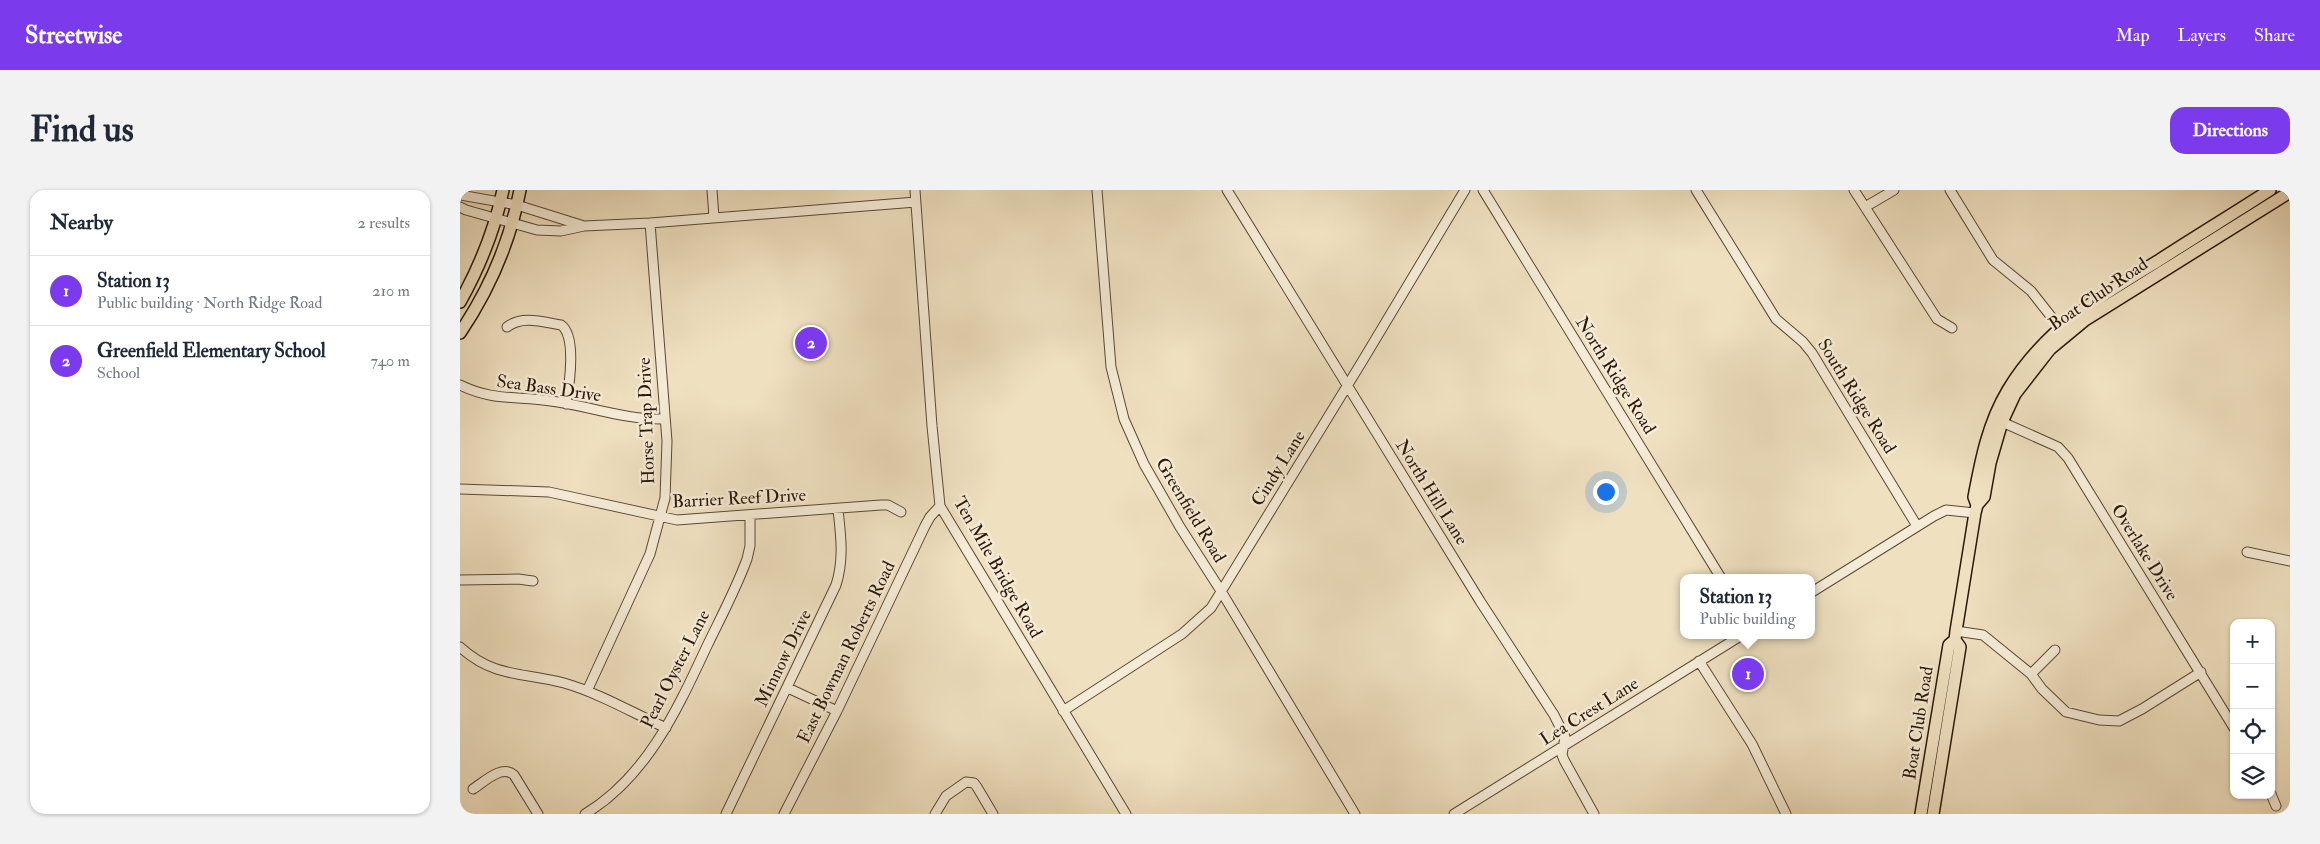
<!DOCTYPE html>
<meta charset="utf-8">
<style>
body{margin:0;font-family:"IM FELL Double Pica",serif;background:#f2f2f3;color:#1f2937}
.controls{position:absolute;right:15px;bottom:15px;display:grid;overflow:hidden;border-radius:10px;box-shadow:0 1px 4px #0004}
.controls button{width:45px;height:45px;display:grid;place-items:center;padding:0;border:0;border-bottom:1px solid #e0e1e3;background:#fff;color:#1f2937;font:25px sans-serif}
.you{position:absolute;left:1145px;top:301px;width:18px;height:18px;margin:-12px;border:4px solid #fff;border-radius:50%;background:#1a73e8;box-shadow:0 0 0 8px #1a73e833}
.badge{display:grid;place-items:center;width:32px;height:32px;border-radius:50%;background:#7c3aed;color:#fff;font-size:16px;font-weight:700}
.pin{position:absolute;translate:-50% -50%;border:2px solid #fff;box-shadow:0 1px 5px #0006}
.popup{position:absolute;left:1220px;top:384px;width:135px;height:65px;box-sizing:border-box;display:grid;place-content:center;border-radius:10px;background:#fff;filter:drop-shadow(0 1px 4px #0005);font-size:16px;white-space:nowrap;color:#747a83}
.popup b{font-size:19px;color:#1f2937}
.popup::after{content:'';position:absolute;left:50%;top:100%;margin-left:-10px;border:10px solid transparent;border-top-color:#fff}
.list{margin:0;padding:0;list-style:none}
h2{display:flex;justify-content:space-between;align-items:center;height:65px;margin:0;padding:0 20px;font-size:21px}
h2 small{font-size:16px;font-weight:400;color:#747a83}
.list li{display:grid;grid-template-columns:32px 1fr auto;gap:15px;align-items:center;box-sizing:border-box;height:70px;padding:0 20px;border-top:1px solid #e0e1e3}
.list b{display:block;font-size:19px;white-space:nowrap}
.list p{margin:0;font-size:16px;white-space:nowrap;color:#747a83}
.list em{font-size:16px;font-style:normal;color:#747a83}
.icon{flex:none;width:28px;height:28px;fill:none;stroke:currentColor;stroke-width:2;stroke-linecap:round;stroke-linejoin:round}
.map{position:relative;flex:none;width:1830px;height:624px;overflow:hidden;border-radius:15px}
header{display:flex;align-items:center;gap:30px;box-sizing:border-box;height:70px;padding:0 25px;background:#7c3aed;color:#fff}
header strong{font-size:24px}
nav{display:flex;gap:28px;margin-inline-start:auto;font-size:18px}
.intro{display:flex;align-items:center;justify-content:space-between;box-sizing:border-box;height:120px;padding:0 30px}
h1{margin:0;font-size:35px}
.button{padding:12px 22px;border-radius:15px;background:#7c3aed;color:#fff;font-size:18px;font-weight:700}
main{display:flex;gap:30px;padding:0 30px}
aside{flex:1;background:#fff;border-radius:15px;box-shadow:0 1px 4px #0004}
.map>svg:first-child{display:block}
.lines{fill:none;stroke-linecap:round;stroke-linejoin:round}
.minor-casing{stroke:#5b4934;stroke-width:11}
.major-casing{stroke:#2a1706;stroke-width:14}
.minor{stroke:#f5ebd6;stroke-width:9}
.major{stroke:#efe0c0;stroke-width:11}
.labels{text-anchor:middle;stroke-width:5;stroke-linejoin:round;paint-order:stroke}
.street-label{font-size:18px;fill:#2a1706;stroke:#f5ebd6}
</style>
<header>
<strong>Streetwise</strong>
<nav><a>Map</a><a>Layers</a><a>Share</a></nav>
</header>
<div class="intro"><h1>Find us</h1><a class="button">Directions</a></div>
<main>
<aside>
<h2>Nearby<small>2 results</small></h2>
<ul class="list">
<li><span class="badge">1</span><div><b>Station 13</b><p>Public building · North Ridge Road</p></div><em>210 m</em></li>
<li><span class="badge">2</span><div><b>Greenfield Elementary School</b><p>School</p></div><em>740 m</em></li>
</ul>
</aside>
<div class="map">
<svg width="1830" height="624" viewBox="0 0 1830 624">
<rect width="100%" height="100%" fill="#efe0c0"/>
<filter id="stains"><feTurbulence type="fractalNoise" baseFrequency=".004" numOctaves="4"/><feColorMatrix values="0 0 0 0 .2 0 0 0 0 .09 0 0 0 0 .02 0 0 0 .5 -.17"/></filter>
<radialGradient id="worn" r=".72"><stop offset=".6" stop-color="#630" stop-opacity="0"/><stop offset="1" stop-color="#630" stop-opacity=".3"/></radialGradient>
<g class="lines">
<defs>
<path id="minor" d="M 252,0 L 254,27
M 455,0 L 472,236 L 480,316 L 666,624
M 637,0 L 651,177 L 664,229 L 684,274 L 720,337 L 761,401 L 895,624
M 767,0 L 1020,411 L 1094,525 L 1105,547 L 1102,565 L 1104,570 L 1134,624
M 1023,0 L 1261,388
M 1236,0 L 1316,129 L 1343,152 L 1352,163 L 1457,336
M 1394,0 L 1477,129 L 1492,138
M 1490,0 L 1533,70 L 1571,101 L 1604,143
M 0,5 L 57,15 L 124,36
M 0,17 L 6,20 L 77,40 L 101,41 L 124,36 L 190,33 L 456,12
M 1405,17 L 1434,0
M 47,137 C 62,125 83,132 101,135 C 117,146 109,197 106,214
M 0,195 C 32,211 57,206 91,211 C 130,216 165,230 205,229
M 1542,232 L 1598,257 L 1608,268 L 1774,538
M 0,299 L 89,302 L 217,330 L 421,315 L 428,315 L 441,322
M 1787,362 L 1830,371
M 0,390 L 58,389 L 73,391
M 1352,402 L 1474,326 L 1486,320 L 1515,323
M 1496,441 L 1523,445 L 1571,484 L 1582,499 L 1606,522 L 1639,530 L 1659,531 L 1682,519 L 1741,482
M 0,457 C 34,488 63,482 104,493 C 139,503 173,523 206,538
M 1239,471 L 1292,554 L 1326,624
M 1571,484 L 1595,460
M 328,498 L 377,521
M 127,501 L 190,364 L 205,308 L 207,251 L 190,33
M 603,521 L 722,444 L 751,418 L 903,170 L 1005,0
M 13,599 C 24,592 42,574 54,585 L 78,624
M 1811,604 L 1816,616
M 125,624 C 187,587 218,518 247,456 C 261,427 276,399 287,369 L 290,356 L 290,326
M 266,624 L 376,395 C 384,370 381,346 378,320
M 324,624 L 377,521 L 465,336 L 470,327 L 480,316
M 475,624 L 486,606 L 506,592 L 514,593 L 517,597 L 533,624
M 994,624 L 1282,445"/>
<path id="major" d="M 0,112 C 19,78 35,38 43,0
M 0,143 C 29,100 50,52 60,0
M 1517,315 L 1514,307 C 1521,270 1528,233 1548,200 C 1585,139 1639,107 1698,71 C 1735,47 1773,24 1810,0
M 1461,624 L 1489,455 L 1495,450
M 1473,624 L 1500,457 L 1495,450 L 1496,441 L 1515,323 L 1517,315 L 1524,307 L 1530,273 L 1542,232 L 1555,204 L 1590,159 L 1625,130 L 1830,2"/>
</defs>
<use href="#minor" class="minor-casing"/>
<use href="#major" class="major-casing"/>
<use href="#minor" class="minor"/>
<use href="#major" class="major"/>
</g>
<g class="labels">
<g class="street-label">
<text transform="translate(1638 104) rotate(-34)" y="6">Boat Club Road</text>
<text transform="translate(1156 185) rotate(58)" y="6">North Ridge Road</text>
<text transform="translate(89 198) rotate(8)" y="6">Sea Bass Drive</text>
<text transform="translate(1397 206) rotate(58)" y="6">South Ridge Road</text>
<text transform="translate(186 231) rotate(-92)" y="6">Horse Trap Drive</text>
<text transform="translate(818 278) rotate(-58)" y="6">Cindy Lane</text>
<text transform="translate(972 302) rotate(58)" y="6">North Hill Lane</text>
<text transform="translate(279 308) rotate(-3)" y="6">Barrier Reef Drive</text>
<text transform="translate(731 320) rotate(59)" y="6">Greenfield Road</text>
<text transform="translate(1685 362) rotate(58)" y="6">Overlake Drive</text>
<text transform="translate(538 377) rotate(60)" y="6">Ten Mile Bridge Road</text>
<text transform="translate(386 462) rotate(-64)" y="6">East Bowman Roberts Road</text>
<text transform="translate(323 468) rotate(-64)" y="6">Minnow Drive</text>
<text transform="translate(215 479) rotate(-63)" y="6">Pearl Oyster Lane</text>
<text transform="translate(1129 521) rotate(-32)" y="6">Lea Crest Lane</text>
<text transform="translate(1458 533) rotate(-81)" y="6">Boat Club Road</text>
</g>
</g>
<rect width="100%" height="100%" filter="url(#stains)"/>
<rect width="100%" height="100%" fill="url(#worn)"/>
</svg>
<div class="controls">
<button>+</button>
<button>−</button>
<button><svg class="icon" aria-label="locate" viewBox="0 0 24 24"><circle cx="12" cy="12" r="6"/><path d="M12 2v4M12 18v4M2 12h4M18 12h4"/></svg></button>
<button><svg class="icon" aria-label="layers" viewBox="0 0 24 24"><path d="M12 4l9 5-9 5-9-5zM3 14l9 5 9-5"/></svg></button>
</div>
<div class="you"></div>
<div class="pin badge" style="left:1288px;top:484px">1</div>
<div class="popup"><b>Station 13</b>Public building</div>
<div class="pin badge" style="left:351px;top:153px">2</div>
</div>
</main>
